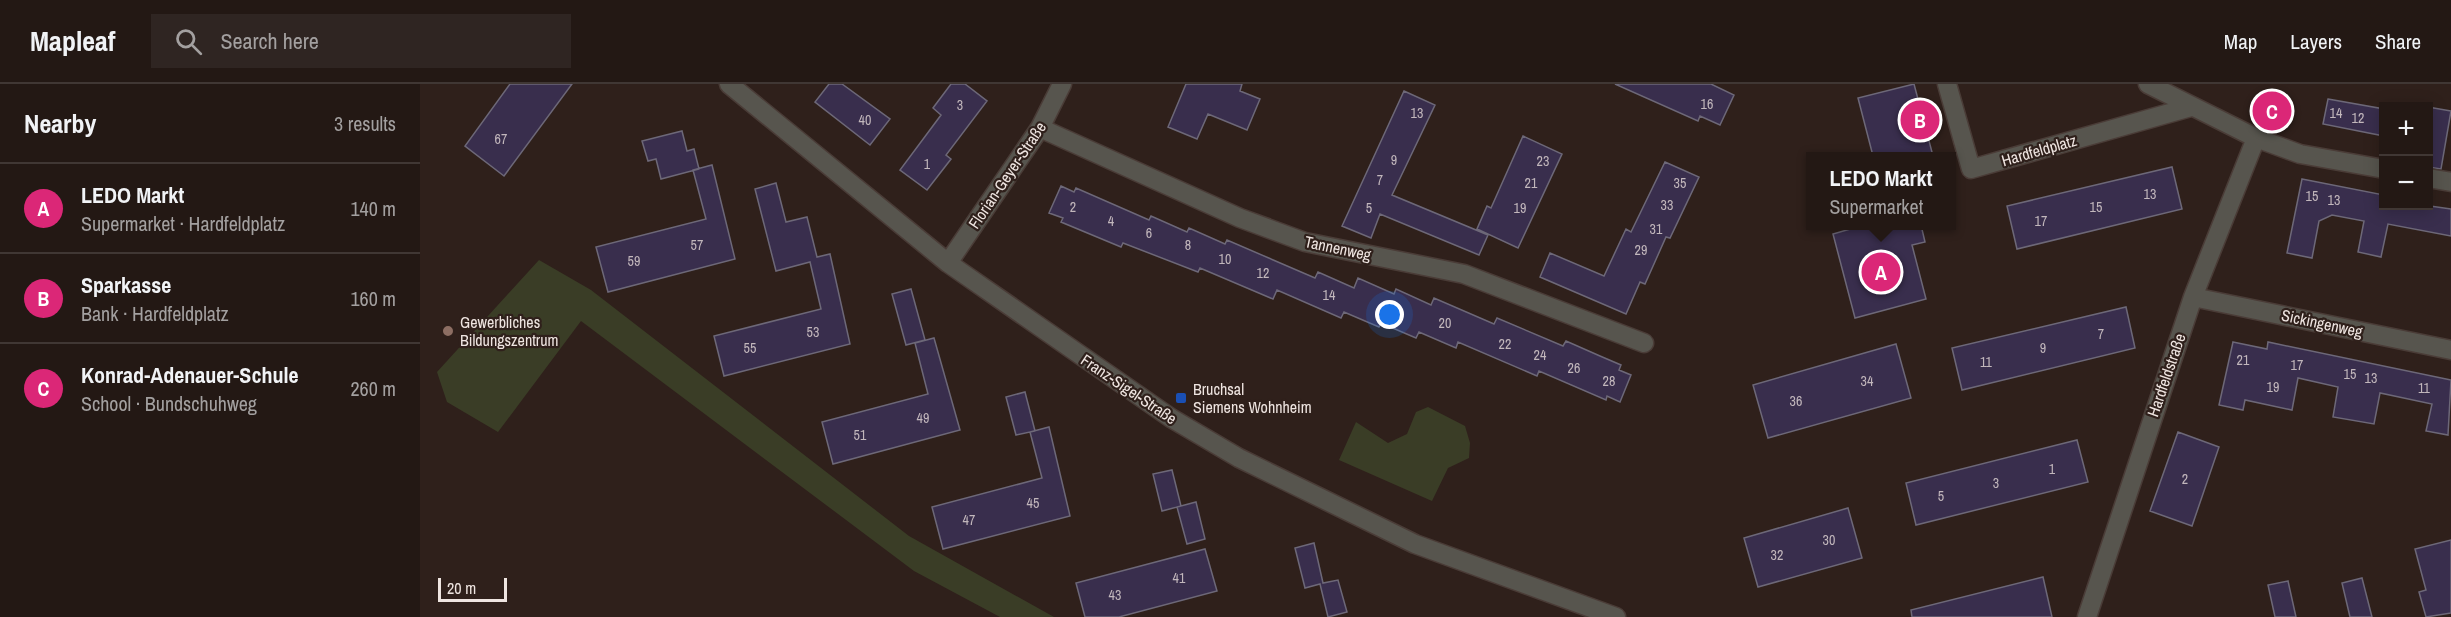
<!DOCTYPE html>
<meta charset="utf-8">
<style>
body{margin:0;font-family:"Archivo Narrow",sans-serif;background:#2f2522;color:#f1f3f6}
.controls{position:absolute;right:18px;top:18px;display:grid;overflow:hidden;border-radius:0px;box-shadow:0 3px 15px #0003}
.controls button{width:54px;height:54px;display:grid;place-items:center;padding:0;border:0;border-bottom:2px solid #403734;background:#231814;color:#f1f3f6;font:30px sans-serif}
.scale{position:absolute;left:18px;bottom:15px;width:69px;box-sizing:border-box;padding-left:6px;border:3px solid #efe5e1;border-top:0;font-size:16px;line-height:21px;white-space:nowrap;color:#efe5e1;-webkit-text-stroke:4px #2f201b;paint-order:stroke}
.you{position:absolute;left:970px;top:231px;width:21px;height:21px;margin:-15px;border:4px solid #fff;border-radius:50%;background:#1a73e8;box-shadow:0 0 0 9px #1a73e833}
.badge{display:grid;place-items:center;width:39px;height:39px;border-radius:50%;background:#db2777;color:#fff;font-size:20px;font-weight:700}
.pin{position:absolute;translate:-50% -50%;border:3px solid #fff;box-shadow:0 2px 6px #0006}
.popup{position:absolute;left:1386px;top:68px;width:150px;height:78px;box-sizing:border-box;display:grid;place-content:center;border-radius:0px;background:#231814;filter:drop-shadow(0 2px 4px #0005);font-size:20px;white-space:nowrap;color:#a3a0a0}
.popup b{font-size:22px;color:#f1f3f6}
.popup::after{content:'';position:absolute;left:50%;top:100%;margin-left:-12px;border:12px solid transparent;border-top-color:#231814}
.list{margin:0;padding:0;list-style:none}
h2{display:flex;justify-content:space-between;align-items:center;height:78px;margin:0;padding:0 24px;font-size:26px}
h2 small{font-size:20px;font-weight:400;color:#a3a0a0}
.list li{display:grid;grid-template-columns:39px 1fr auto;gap:18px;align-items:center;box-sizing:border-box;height:90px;padding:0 24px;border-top:2px solid #403734}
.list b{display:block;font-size:22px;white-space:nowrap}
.list p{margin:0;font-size:20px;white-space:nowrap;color:#a3a0a0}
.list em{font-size:20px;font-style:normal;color:#a3a0a0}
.icon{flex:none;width:33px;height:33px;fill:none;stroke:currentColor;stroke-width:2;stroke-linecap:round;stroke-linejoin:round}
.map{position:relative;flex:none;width:2031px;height:533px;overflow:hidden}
header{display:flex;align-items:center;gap:36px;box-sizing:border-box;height:84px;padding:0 30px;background:#231814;border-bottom:2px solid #403734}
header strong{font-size:28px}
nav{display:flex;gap:33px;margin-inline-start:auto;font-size:21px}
.search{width:420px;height:54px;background:#2f2522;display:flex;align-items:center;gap:15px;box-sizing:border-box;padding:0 21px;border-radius:0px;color:#a3a0a0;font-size:22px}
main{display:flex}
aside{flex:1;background:#231814}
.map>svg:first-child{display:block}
.green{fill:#3a3d26}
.building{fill:#392e4d;stroke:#6d6878;stroke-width:1.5}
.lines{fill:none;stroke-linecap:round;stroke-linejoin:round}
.minor-casing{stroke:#4a3c37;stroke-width:21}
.minor{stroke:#57554e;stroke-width:18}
.education-dot{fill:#8d6e63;stroke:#2f201b;stroke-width:2}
.transit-dot{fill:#1a4fb4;stroke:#2f201b;stroke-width:2}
.labels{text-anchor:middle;stroke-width:4.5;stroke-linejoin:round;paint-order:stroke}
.number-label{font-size:14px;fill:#c2b7bc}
.street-label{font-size:16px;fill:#efe5e1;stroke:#2f201b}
.poi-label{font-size:16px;fill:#efe5e1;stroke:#2f201b;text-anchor:start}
</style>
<header>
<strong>Mapleaf</strong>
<div class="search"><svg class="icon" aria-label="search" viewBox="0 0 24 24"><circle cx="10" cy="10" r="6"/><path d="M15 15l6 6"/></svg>Search here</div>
<nav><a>Map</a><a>Layers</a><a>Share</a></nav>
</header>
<main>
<aside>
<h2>Nearby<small>3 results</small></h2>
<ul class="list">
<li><span class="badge">A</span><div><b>LEDO Markt</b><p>Supermarket · Hardfeldplatz</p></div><em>140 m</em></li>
<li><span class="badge">B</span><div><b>Sparkasse</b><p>Bank · Hardfeldplatz</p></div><em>160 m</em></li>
<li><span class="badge">C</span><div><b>Konrad-Adenauer-Schule</b><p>School · Bundschuhweg</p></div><em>260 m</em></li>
</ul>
</aside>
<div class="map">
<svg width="2031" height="533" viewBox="0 0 2031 533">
<rect width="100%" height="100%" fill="#2f201b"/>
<path class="green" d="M 119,176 L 171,206 L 489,452 L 634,533 L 580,533 L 494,487 L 161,237 L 78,348 L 27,318 L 17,288 Z
M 1008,323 L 1045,342 L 1050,359 L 1049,374 L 1028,384 L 1012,417 L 919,376 L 936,338 L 968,359 L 987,350 L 996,328 Z"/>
<path class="building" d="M 90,0 L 152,0 L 84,92 L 45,62 Z
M 409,0 L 422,0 L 470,35 L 450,61 L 395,18 Z
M 531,0 L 545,0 L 567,17 L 526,71 L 531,75 L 507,106 L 480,86 L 521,31 L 513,24 Z
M 766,0 L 822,0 L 820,7 L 840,15 L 827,46 L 788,30 L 777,55 L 748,43 Z
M 1195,0 L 1291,0 L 1314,11 L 1300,41 L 1280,32 L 1278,37 Z
M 1494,0 L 1513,72 L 1453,72 L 1438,14 Z
M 984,7 L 1015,21 L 972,111 L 1068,151 L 1059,171 L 960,130 L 951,154 L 922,142 Z
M 1908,15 L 1964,25 L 1964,52 L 1903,40 Z
M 2008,23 L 2031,27 L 2021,85 L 2008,83 Z
M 262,47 L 267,67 L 274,65 L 279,85 L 241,95 L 236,75 L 228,77 L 222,57 Z
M 1103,52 L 1142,70 L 1098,164 L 1057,145 L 1067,122 L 1071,124 Z
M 1245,78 L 1279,93 L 1250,154 L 1246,153 L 1225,200 L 1220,198 L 1206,230 L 1120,193 L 1130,169 L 1184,192 L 1206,145 L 1211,148 Z
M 292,81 L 315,175 L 188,208 L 176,163 L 286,135 L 273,86 Z
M 1752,83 L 1762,125 L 1597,165 L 1587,122 Z
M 1882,95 L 1964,111 L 1964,122 L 2010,122 L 2031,125 L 2031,152 L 1968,140 L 1961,173 L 1938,168 L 1944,137 L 1912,131 L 1899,137 L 1892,174 L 1867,169 Z
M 356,99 L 366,138 L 387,133 L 397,173 L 410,170 L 430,260 L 304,292 L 294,252 L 401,225 L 390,178 L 356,187 L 335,105 Z
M 641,102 L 654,108 L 656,104 L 729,136 L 731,132 L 767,148 L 769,144 L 805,160 L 807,156 L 895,194 L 898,188 L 934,204 L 938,194 L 974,210 L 976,205 L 1011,221 L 1014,214 L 1074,240 L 1077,234 L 1143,262 L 1146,257 L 1180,272 L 1201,281 L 1199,286 L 1211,291 L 1200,318 L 1187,312 L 1186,316 L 1119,287 L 1117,292 L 1038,258 L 1036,264 L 999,248 L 996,254 L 961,239 L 959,243 L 924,228 L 921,234 L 857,206 L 853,215 L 780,184 L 778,188 L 703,159 L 701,163 L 641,138 L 643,134 L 629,129 Z
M 1444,141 L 1501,141 L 1505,158 L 1492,161 L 1506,215 L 1435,234 L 1413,150 Z
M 491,205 L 505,256 L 486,261 L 472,210 Z
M 1706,223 L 1715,264 L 1542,306 L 1532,264 Z
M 514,254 L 540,346 L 413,380 L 402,338 L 508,310 L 495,259 Z
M 1813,258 L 1847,265 L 1848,258 L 2031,296 L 2028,351 L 2006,347 L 2012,320 L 1960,309 L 1954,340 L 1913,333 L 1918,303 L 1878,294 L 1872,326 L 1825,316 L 1823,326 L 1799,321 Z
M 1476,260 L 1491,314 L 1348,354 L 1333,301 Z
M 605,308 L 615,347 L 596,351 L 586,313 Z
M 629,343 L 650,432 L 523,465 L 512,423 L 622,394 L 610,348 Z
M 1758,348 L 1799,363 L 1772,442 L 1730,427 Z
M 1657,356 L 1668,398 L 1496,441 L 1486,399 Z
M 752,386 L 761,422 L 742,427 L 733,390 Z
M 776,418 L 785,455 L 767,460 L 757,423 Z
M 1428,424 L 1442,474 L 1338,503 L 1324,454 Z
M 2031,456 L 2031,529 L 2006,533 L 1999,508 L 2006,506 L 1995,465 Z
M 894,459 L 903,499 L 918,496 L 927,528 L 908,533 L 900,500 L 885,504 L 875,464 Z
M 785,465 L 797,507 L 699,533 L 665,533 L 656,499 Z
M 1623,493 L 1632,533 L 1492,533 L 1491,526 Z
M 1942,494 L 1952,533 L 1930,533 L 1922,499 Z
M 1868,497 L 1876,533 L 1855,533 L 1848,501 Z"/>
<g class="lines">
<defs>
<path id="minor" d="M 309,0 L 528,179 L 751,334 L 819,374 L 995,460 L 1196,533
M 1527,0 L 1551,85 L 1771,23
M 1728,0 L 1836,54 L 1880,70 L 1964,85
M 620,44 L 820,134 L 885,158 L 1044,190 L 1224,259
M 2008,94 L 2031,98
M 528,179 L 620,44 L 642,0
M 1773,213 L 2031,266
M 1667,533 L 1773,213 L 1836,54"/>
</defs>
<use href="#minor" class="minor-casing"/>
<use href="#minor" class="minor"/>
</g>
<circle class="education-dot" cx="28" cy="247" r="6"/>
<rect class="transit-dot" x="755" y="308" width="12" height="12" rx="3"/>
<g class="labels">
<g class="number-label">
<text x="1287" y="25">16</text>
<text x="540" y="26">3</text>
<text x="997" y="34">13</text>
<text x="1916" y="34">14</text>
<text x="1938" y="39">12</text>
<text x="445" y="41">40</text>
<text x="81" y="60">67</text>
<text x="974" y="81">9</text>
<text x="1123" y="82">23</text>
<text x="507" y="85">1</text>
<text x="960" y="101">7</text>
<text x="1111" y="104">21</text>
<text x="1260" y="104">35</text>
<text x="1730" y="115">13</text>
<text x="1892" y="117">15</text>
<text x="1914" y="121">13</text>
<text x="1247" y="126">33</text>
<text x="653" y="128">2</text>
<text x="1676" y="128">15</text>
<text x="949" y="129">5</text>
<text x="1100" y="129">19</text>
<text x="691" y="142">4</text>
<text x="1621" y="142">17</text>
<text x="1236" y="150">31</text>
<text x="729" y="154">6</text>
<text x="277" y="166">57</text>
<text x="768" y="166">8</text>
<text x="1221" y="171">29</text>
<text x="805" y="180">10</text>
<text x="214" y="182">59</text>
<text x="843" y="194">12</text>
<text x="909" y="216">14</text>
<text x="1025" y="244">20</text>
<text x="393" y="253">53</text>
<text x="1681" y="255">7</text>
<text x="1085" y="265">22</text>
<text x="330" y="269">55</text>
<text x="1623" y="269">9</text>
<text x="1120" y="276">24</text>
<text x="1823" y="281">21</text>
<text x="1566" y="283">11</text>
<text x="1877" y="286">17</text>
<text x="1154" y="289">26</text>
<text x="1930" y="295">15</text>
<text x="1951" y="299">13</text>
<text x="1189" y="302">28</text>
<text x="1447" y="302">34</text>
<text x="1853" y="308">19</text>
<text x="2004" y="309">11</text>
<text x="1376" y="322">36</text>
<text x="503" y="339">49</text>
<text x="440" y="356">51</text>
<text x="1632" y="390">1</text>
<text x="1765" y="400">2</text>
<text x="1576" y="404">3</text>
<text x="1521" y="417">5</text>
<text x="613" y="424">45</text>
<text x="549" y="441">47</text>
<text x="1409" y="461">30</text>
<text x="1357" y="476">32</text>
<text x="759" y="499">41</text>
<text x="695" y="516">43</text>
</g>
<g class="street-label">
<text transform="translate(1619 66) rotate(-16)" y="6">Hardfeldplatz</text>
<text transform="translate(587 91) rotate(-56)" y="6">Florian-Geyer-Straße</text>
<text transform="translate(918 164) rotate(12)" y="6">Tannenweg</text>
<text transform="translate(1902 239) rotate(12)" y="6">Sickingenweg</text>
<text transform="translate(1746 291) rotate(-71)" y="6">Hardfeldstraße</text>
<text transform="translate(709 305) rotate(34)" y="6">Franz-Sigel-Straße</text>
</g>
<g class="poi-label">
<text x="40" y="244">Gewerbliches<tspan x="40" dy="18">Bildungszentrum</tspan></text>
<text x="773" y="311">Bruchsal<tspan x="773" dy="18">Siemens Wohnheim</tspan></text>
</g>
</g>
</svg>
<div class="controls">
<button>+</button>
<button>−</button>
</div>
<div class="scale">20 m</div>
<div class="you"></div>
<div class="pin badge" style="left:1461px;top:188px">A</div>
<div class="popup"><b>LEDO Markt</b>Supermarket</div>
<div class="pin badge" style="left:1500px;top:36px">B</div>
<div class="pin badge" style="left:1852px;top:27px">C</div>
</div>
</main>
